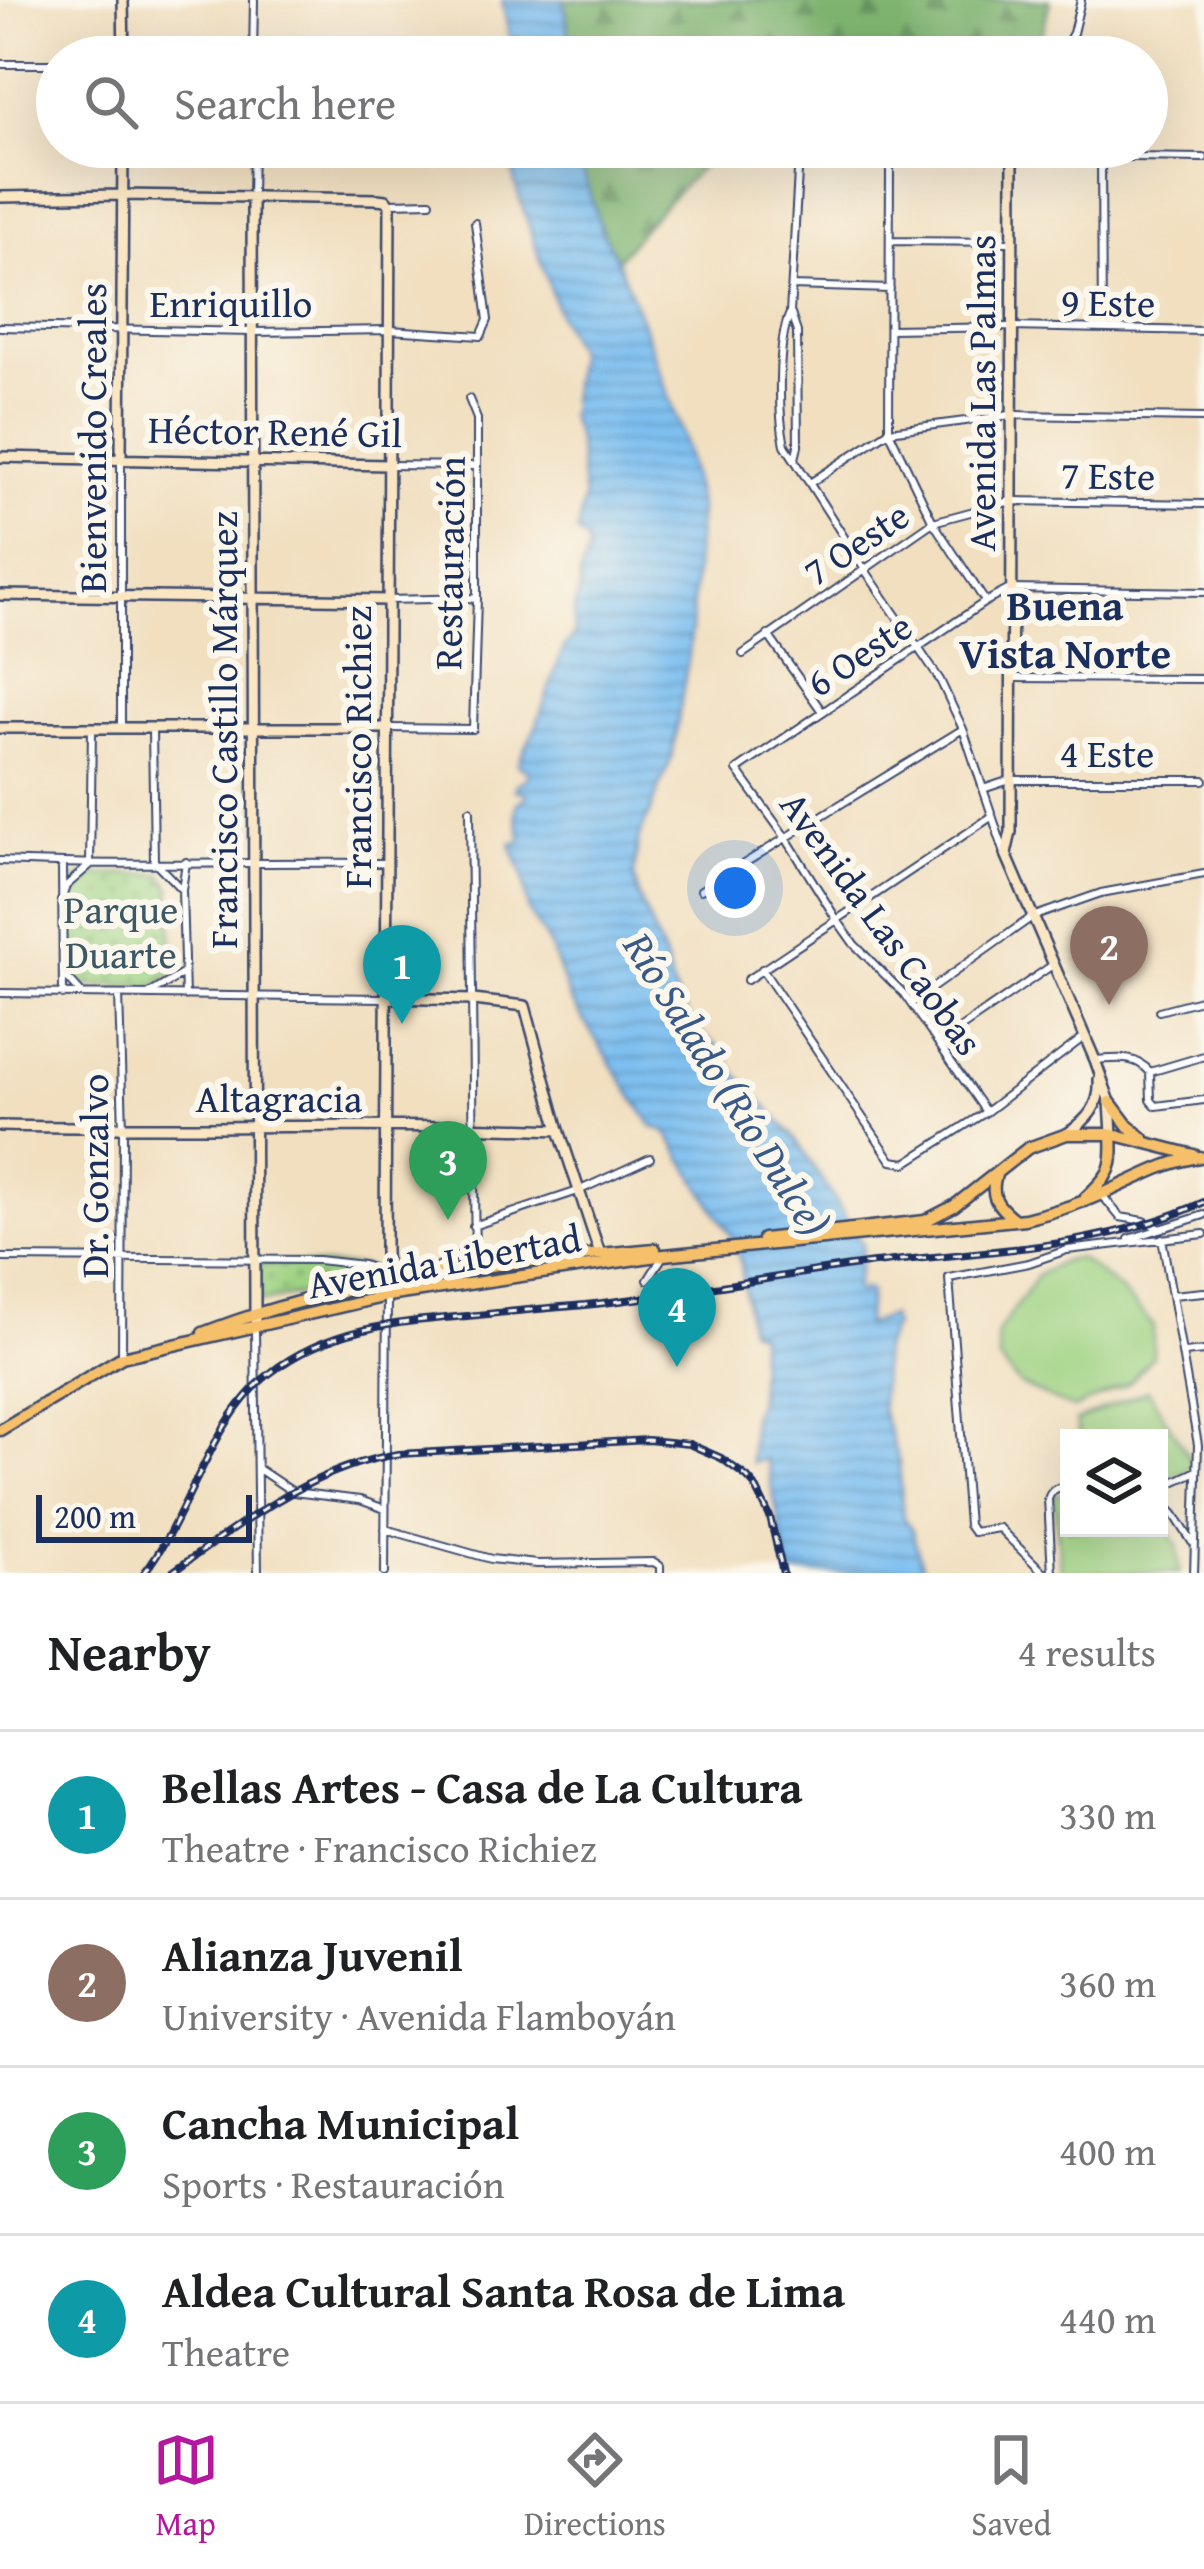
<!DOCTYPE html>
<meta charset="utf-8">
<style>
body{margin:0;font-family:"Gentium Book Plus",serif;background:#f2f2f2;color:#202124}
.controls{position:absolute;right:36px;bottom:36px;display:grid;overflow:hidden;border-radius:0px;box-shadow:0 12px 48px #0002}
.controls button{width:108px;height:108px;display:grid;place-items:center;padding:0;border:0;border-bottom:3px solid #e0e0e0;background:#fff;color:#202124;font:60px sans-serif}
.scale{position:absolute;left:36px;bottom:30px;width:216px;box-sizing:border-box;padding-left:12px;border:6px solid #1b2f5e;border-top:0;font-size:33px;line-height:42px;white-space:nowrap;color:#1b2f5e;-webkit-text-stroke:9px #fbf7ec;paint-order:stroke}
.you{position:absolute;left:735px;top:888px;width:42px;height:42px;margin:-30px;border:9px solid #fff;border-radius:50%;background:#1a73e8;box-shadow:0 0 0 18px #1a73e833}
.badge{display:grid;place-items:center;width:78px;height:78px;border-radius:50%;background:#b5179e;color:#fff;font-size:39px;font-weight:700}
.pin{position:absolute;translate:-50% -99px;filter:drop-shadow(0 3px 6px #0008)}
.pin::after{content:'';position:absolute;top:63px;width:42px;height:36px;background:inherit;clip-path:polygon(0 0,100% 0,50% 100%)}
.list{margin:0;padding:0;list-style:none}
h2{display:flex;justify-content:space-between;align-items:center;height:156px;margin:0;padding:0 48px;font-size:51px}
h2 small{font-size:39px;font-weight:400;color:#757577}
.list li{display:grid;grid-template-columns:78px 1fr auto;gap:36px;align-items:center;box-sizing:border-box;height:168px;padding:0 48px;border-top:3px solid #e0e0e0}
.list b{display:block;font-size:45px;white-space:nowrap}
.list p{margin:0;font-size:39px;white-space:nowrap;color:#757577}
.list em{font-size:39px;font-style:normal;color:#757577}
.icon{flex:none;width:66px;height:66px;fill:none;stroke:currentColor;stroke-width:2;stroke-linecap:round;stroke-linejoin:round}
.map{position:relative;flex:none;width:1204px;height:1573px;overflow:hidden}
.search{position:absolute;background:#fff;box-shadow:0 12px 48px #0002;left:36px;right:36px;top:36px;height:132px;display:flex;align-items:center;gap:30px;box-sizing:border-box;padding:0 42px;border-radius:66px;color:#757577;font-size:45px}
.sheet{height:828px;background:#fff}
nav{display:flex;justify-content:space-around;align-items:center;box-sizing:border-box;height:168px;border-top:3px solid #e0e0e0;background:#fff;font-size:33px;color:#757577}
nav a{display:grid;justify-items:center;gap:6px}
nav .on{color:#b5179e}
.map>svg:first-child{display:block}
.green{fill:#9ed282;stroke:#5c8070;stroke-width:3}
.forest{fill:url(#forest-firs);stroke:#4c7267;stroke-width:3}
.park{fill:url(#park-dots);stroke:#5c8070;stroke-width:3}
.water{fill:url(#water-rules);stroke:#4a76a7;stroke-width:3}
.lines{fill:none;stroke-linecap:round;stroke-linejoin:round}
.street-casing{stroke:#3b496d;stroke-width:10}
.secondary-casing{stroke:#3b496d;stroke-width:14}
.primary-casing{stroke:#3b496d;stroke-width:15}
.street{stroke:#fff;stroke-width:6}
.secondary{stroke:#fbe6c4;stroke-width:9}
.primary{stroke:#f6c06b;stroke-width:10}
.rail-casing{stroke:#1b2f5e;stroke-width:8}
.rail{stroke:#fbf7ec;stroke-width:3;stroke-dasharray:9;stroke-linecap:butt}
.labels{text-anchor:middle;stroke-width:12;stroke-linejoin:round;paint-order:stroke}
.street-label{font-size:39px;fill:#1b2f5e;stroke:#fbf7ec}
.park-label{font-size:39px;fill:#3c5867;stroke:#fbf7ec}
.neighbourhood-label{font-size:42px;font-weight:bold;fill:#1b2f5e;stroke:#fbf7ec}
.water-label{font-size:42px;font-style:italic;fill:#385a8a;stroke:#fbf7ec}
</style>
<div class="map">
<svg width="1204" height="1573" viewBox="0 0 1204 1573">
<defs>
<pattern id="forest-firs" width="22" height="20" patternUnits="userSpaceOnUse" patternTransform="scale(3)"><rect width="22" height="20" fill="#7eb470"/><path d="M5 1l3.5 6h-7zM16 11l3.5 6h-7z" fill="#66935f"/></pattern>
<pattern id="park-dots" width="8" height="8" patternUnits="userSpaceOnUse" patternTransform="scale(3)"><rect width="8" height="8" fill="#9ed282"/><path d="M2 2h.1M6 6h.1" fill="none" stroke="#80ab6e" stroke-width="1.8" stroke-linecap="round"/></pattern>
<pattern id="water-rules" width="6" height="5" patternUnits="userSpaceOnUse" patternTransform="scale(3)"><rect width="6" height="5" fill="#7abef0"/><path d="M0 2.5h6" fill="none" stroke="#639bc6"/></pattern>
</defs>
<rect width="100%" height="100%" fill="#fbf7ec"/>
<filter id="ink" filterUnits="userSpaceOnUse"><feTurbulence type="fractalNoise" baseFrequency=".00833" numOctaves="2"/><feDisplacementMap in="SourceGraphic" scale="24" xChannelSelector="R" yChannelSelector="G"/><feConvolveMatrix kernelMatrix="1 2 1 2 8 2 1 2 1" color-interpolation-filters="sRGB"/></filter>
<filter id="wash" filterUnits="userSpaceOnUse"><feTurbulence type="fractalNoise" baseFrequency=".004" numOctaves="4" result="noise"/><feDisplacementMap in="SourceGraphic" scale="48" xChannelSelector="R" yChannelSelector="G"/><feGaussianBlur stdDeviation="2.7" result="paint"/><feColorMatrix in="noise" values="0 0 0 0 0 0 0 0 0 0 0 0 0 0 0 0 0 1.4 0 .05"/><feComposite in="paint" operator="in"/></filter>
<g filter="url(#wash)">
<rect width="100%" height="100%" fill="#f1dfc0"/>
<path class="green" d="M 1079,1258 L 1117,1287 L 1153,1325 L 1153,1356 L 1129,1383 L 1074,1409 L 1020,1385 L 999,1361 L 997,1334 L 1038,1275 L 1065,1260 Z
M 1148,1390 L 1193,1464 L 1184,1472 L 1159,1480 L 1159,1438 L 1080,1438 L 1076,1421 Z
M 1069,1492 L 1069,1528 L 1159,1528 L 1159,1517 L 1177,1545 L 1180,1573 L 1061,1573 L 1054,1495 Z"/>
<path class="forest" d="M 564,0 L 1050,0 L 1037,57 L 572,57 Z
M 578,147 L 721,147 L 651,218 L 617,260 C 598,225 583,186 578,147 Z"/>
<path class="park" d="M 162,874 L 171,888 L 173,974 L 158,985 L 80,986 L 71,974 L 70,885 L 82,875 Z
M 259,1264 L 362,1266 L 374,1270 L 373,1277 L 348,1285 L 260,1302 Z"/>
<path class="water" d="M 502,0 L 564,0 L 572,57 L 507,57 L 511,45 Z
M 510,147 L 578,147 L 581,166 L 601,230 L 617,260 L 640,316 L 683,436 L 699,509 L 690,645 L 672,757 L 638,841 L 634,876 L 638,895 L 665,959 L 673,989 L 688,1017 L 703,1036 L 716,1045 L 737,1074 L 794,1137 L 862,1243 C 863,1260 857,1274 855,1291 L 861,1293 L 863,1289 L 870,1291 L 865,1325 L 891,1316 L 893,1326 L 882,1350 L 881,1409 L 899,1462 L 903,1518 L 912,1531 L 924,1573 L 790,1573 L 766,1459 L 751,1463 L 751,1417 L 758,1398 L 759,1333 L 749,1329 L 741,1263 L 731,1236 L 670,1137 L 663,1130 L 653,1127 L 569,998 L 550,946 L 528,910 L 522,873 L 511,844 L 522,841 L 516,813 L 517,803 L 528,796 L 527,793 L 515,790 L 517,783 L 528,779 L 528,769 L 519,766 L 518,763 L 536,727 L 562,652 L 574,634 L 574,610 L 580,588 L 580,575 L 588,551 L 587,542 L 577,533 L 584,499 L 577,440 L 569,415 L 576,351 L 560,319 L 515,184 Z"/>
</g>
<g filter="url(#ink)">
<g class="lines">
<defs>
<path id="street" d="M 253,57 L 254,0
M 1059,57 L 1073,33 L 1081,0
M 0,64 L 57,64
M 795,147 C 804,165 824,164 833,147
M 799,154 L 790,313 C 777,342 778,414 785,445 L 865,570 L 940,680 L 963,729 L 1004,851
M 1101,156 L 1102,329
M 252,197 L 253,147
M 391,203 L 430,202
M 890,241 L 1013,242
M 792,286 L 890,289
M 791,314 L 797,332 L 798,446 L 795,459
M 0,327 L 254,332 L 390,330 L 481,336 L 488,320 L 475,223
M 890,329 L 1011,327 L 1204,331
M 121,458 L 121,729
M 388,465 L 477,466
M 810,483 L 889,431 L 1011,415 L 1204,418
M 387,600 L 477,598
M 985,601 L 933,522 L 889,431 L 890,162 L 895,156 L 905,154 L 1204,158
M 768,635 L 821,710
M 743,654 L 933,522 L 1011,501 L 1204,504
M 1010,678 L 1204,679
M 389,728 L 473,729 L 477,598 L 477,419 L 469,399
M 152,729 L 154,861 L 182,890
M 983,789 L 1010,780 L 1204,780
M 470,810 L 475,1269
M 0,861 C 128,867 257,861 386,863
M 62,864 L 63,995
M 701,890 L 963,729
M 61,901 L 66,886 L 90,865 L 92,730
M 762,969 L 892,1161 L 906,1163 L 986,1112 L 1084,1037
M 64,974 L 82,994
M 747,980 L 991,817
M 0,993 L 385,998
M 149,994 L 184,973
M 119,995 L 123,1129 L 122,1357
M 185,996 L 182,890 L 186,862
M 911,1003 L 1032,917 L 1101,893 L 1204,874
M 1159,1011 L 1204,999
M 939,1043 L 1054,964
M 1095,1060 C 1116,1059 1135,1054 1150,1072 L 1151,1100 L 1156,1106 L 1204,1100
M 1150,1072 L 1204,1056
M 986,1112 L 904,994 L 854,944 L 837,920 L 786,838 L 737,770 L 985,602 L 1010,589 L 1204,592
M 1102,1195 L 1120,1217 L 1144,1221 L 1159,1228
M 473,1226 L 578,1191 L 650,1158
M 1162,1238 L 1198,1445 L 1194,1573
M 1129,1239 L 1204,1215
M 0,1258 L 318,1260 L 363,1265 L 385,1273 L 410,1273
M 434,1269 L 473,1247
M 648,1280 L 662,1258
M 1172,1295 L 1204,1292
M 255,1329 L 258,1573
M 1184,1353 L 1204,1351
M 257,1468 L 293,1492 L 360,1500 L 385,1509
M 1159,1485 L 1169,1484 L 1197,1471
M 1159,1499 L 1174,1514 L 1192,1542
M 385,1529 L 491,1559 L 537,1564 L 654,1562 L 660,1566 L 660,1573
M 385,1573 L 387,1296
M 1044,1573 L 999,1528 L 973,1532 L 968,1525 L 949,1278 L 1029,1263 L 1067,1250 L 1204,1234
M 1052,1573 L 1048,1499 C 1052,1488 1058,1487 1069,1486"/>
<path id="secondary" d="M 123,0 L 124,57
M 1013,147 L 1011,832 L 1006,854 L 1095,1060 L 1110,1102 L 1112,1134
M 0,197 L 122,195 L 377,199 L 386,200 L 390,205 L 385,1252 L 387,1296
M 252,197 L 255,1320
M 0,457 L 388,465
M 121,458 L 123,147
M 0,595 L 387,600
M 0,728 L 389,728
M 385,998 L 473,1000 L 525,1006 L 559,1130 L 600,1254
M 0,1126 C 186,1130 373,1122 559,1130
M 1067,1134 C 1087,1120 1101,1106 1099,1080"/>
<path id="primary" d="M 1110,1102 L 1128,1126 L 1143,1138
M 996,1175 C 989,1196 998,1207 1014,1219
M 1086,1197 C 1111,1174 1114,1168 1112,1134
M 763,1239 L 925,1221 L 954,1206 L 1028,1148 L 1067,1134 L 1112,1134 L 1194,1155
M 203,1333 C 345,1277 503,1263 655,1249
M 0,1430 L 122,1357 L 387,1296 L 664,1255 L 1025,1219 C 1054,1212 1082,1203 1109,1191 C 1139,1178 1167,1161 1200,1157"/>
</defs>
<use href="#street" class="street-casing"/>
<use href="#secondary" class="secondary-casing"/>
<use href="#primary" class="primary-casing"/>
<use href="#street" class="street"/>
<use href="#secondary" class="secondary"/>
<use href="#primary" class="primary"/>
<defs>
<path id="rail" d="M 144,1573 C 191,1512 209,1422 269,1374 C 327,1328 397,1322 467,1316 C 507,1312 546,1308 585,1305 C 682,1295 777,1275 874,1263 C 986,1250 1100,1250 1204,1202
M 171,1573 C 239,1525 314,1466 399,1454 L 648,1440 L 689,1444 L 721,1458 L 747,1477 L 755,1486 L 770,1517 L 783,1573"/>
</defs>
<use href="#rail" class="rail-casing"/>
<use href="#rail" class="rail"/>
</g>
</g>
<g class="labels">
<g class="street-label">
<text transform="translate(1108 302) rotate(1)" y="14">9 Este</text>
<text x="231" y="317">Enriquillo</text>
<text transform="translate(981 393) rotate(-90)" y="14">Avenida Las Palmas</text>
<text transform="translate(275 431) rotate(1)" y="14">Héctor René Gil</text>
<text transform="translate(92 438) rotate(-90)" y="14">Bienvenido Creales</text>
<text transform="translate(1108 475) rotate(1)" y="14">7 Este</text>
<text transform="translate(856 543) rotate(-34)" y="14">7 Oeste</text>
<text transform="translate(449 563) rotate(-89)" y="14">Restauración</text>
<text transform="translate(859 654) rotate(-34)" y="14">6 Oeste</text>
<text transform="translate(223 730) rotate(-90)" y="14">Francisco Castillo Márquez</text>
<text transform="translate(357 747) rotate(-90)" y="14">Francisco Richiez</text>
<text x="1107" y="767">4 Este</text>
<text transform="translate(882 923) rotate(54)" y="14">Avenida Las Caobas</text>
<text x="279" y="1112">Altagracia</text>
<text transform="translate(94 1176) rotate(-90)" y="14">Dr. Gonzalvo</text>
<text transform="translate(444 1261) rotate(-10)" y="14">Avenida Libertad</text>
</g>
<g class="park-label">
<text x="121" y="923">Parque<tspan x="121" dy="45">Duarte</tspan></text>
</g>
<g class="neighbourhood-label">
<text x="1065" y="620">Buena<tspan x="1065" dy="48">Vista Norte</tspan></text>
</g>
<g class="water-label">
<text transform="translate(727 1084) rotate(58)" y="15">Río Salado (Río Dulce)</text>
</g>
</g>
</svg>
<div class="controls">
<button><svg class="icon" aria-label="layers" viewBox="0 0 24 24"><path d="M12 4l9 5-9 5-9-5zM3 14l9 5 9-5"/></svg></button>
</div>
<div class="scale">200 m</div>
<div class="you"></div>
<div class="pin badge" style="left:402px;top:1024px;background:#0f9aa8">1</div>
<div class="pin badge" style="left:1109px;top:1005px;background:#8d6e63">2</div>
<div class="pin badge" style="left:448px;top:1220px;background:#2e9e5b">3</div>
<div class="pin badge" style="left:677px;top:1367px;background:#0f9aa8">4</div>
<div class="search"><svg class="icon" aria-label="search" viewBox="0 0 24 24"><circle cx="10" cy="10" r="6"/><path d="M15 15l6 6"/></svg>Search here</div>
</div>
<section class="sheet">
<h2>Nearby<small>4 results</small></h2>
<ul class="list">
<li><span class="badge" style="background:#0f9aa8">1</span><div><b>Bellas Artes - Casa de La Cultura</b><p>Theatre · Francisco Richiez</p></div><em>330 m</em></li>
<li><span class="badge" style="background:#8d6e63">2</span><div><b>Alianza Juvenil</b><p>University · Avenida Flamboyán</p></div><em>360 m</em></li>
<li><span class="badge" style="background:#2e9e5b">3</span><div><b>Cancha Municipal</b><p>Sports · Restauración</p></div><em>400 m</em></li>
<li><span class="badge" style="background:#0f9aa8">4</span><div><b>Aldea Cultural Santa Rosa de Lima</b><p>Theatre</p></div><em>440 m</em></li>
</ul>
</section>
<nav>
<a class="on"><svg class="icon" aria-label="map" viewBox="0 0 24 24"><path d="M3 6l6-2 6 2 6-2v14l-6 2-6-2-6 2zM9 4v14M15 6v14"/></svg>Map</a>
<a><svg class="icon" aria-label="directions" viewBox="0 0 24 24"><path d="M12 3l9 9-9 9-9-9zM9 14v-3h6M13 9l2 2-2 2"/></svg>Directions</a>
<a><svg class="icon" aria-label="saved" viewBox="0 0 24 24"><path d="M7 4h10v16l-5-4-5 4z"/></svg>Saved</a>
</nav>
